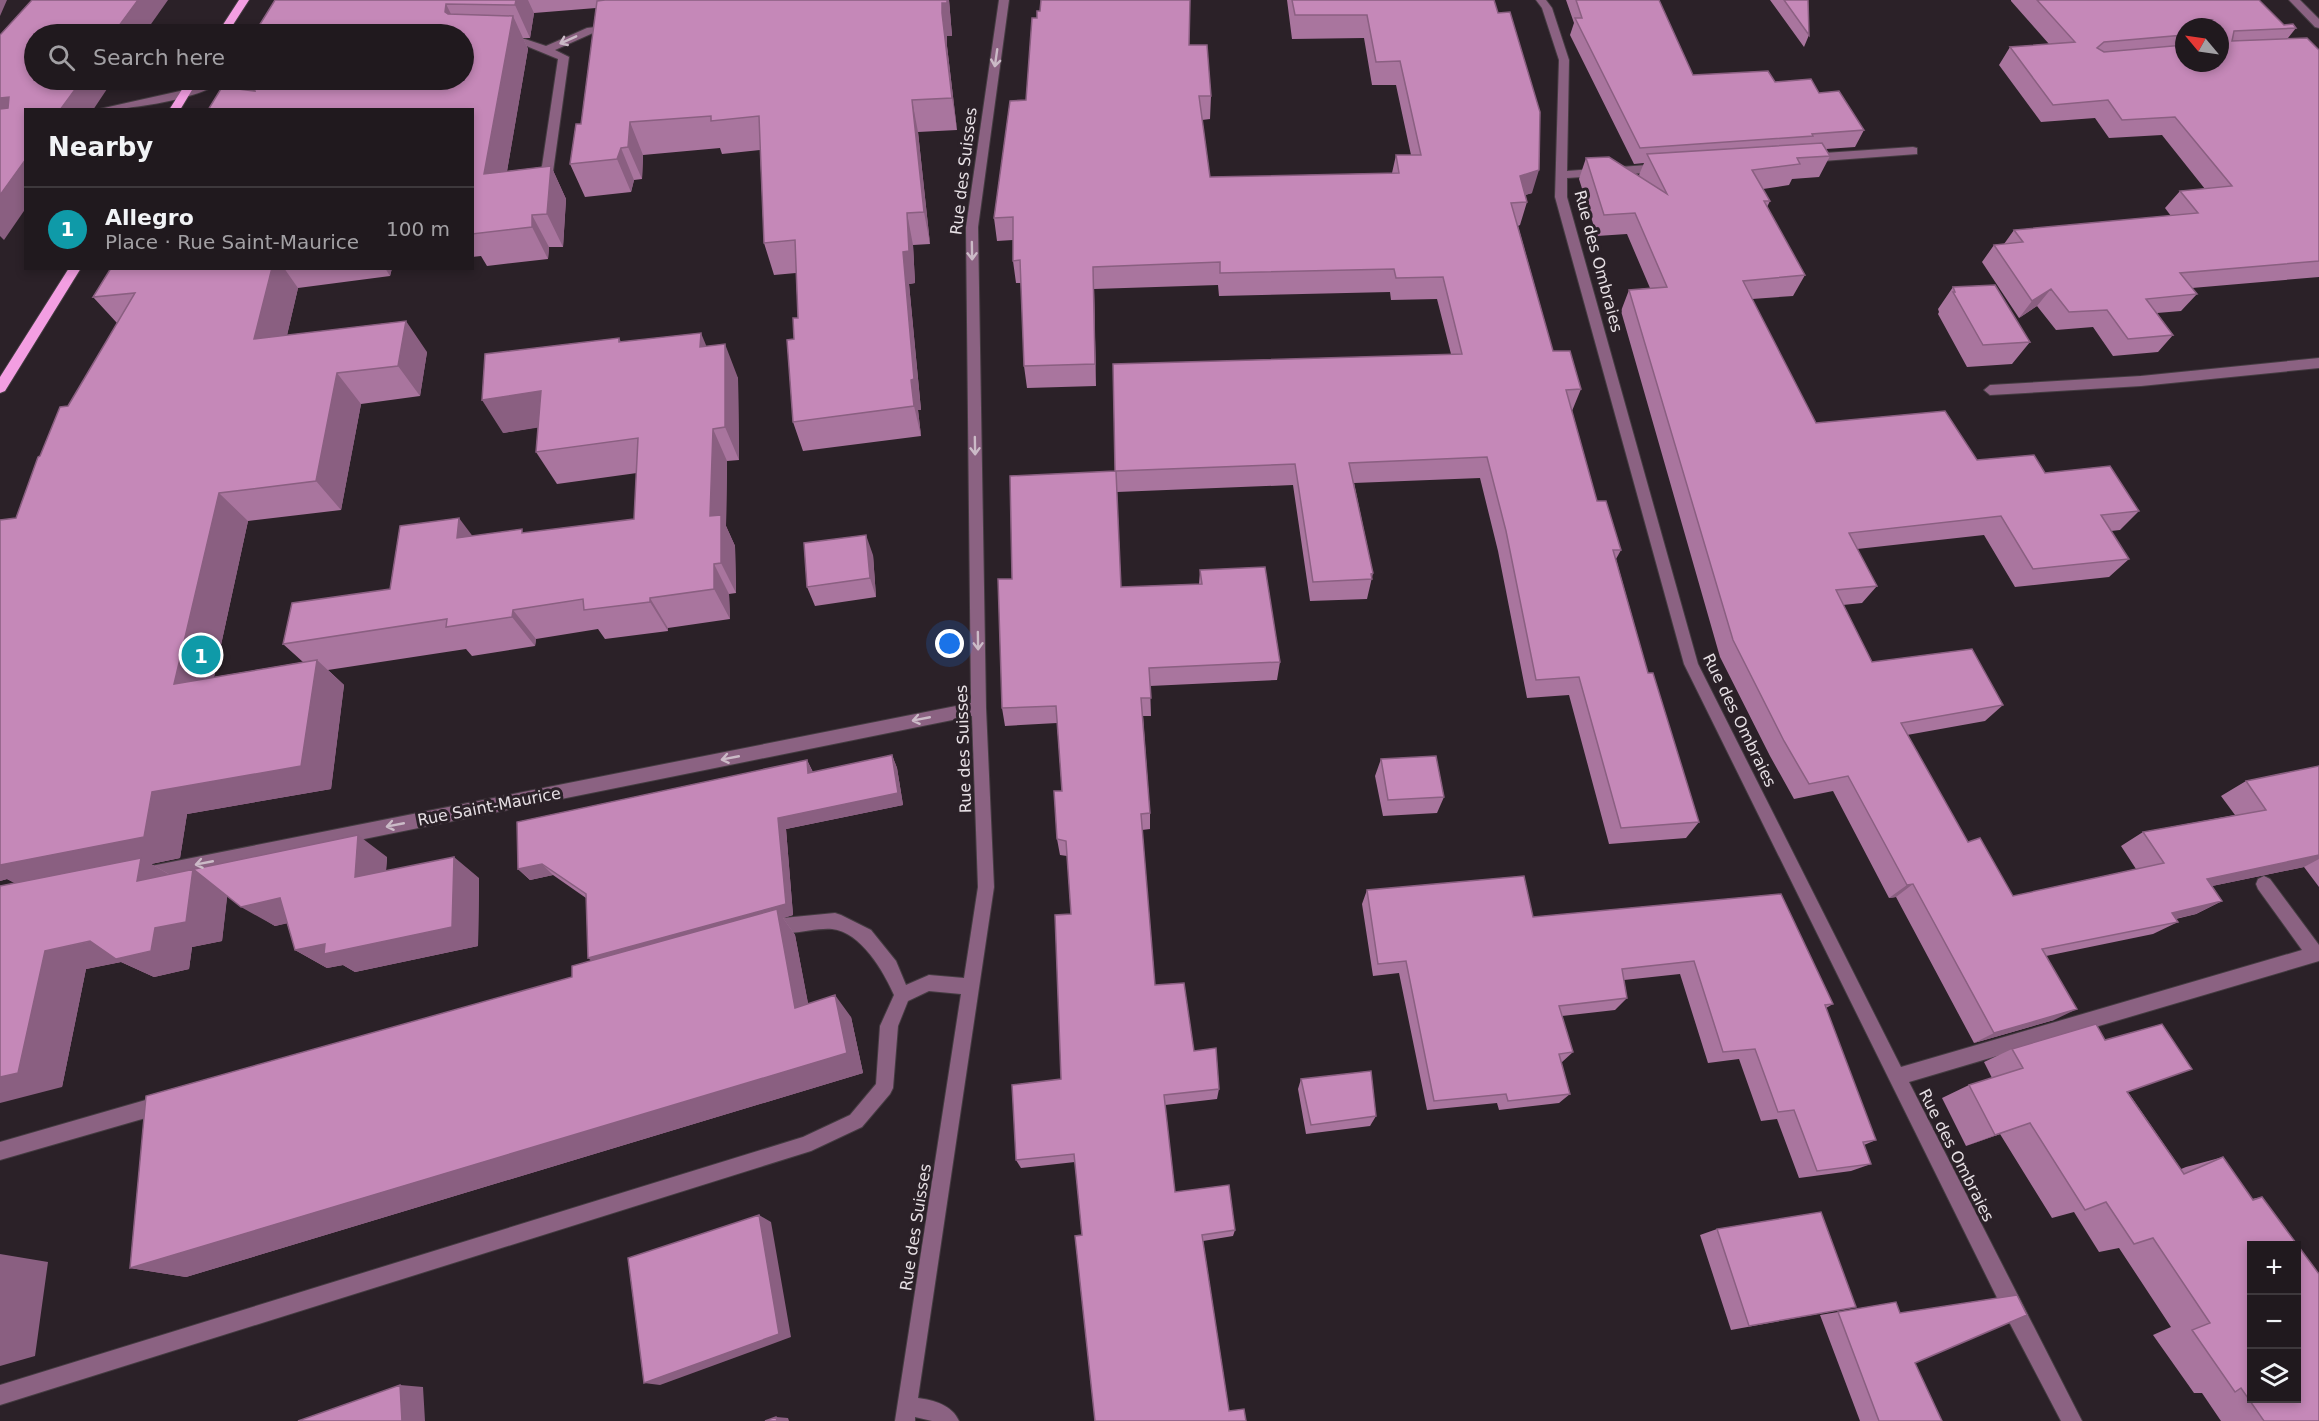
<!DOCTYPE html>
<meta charset="utf-8">
<style>
body{margin:0;font-family:"DejaVu Sans",sans-serif;background:#282227;color:#f1f3f6}
.controls{position:absolute;right:18px;bottom:18px;display:grid;overflow:hidden;border-radius:0px;box-shadow:0 3px 9px #0003}
.controls button{width:54px;height:54px;display:grid;place-items:center;padding:0;border:0;border-bottom:2px solid #3d383c;background:#20191e;color:#f1f3f6;font:30px sans-serif}
.compass{position:absolute;left:2175px;top:18px;width:54px;height:54px;border-radius:50%;background:#20191e;box-shadow:0 3px 9px #0003;rotate:299deg}
.you{position:absolute;left:950px;top:644px;width:21px;height:21px;margin:-15px;border:4px solid #fff;border-radius:50%;background:#1a73e8;box-shadow:0 0 0 9px #1a73e833}
.badge{display:grid;place-items:center;width:39px;height:39px;border-radius:50%;background:#db2777;color:#fff;font-size:20px;font-weight:700}
.pin{position:absolute;translate:-50% -50%;border:3px solid #fff;box-shadow:0 2px 6px #0006}
.list{margin:0;padding:0;list-style:none}
h2{display:flex;justify-content:space-between;align-items:center;height:78px;margin:0;padding:0 24px;font-size:26px}
h2 small{font-size:20px;font-weight:400;color:#a2a0a4}
.list li{display:grid;grid-template-columns:39px 1fr auto;gap:18px;align-items:center;box-sizing:border-box;height:84px;padding:0 24px;border-top:2px solid #3d383c}
.list b{display:block;font-size:22px;white-space:nowrap}
.list p{margin:0;font-size:20px;white-space:nowrap;color:#a2a0a4}
.list em{font-size:20px;font-style:normal;color:#a2a0a4}
.icon{flex:none;width:33px;height:33px;fill:none;stroke:currentColor;stroke-width:2;stroke-linecap:round;stroke-linejoin:round}
.map{position:relative;flex:none;width:2319px;height:1421px;overflow:hidden}
.search{position:absolute;background:#20191e;box-shadow:0 3px 9px #0003;left:24px;top:24px;width:450px;height:66px;display:flex;align-items:center;gap:15px;box-sizing:border-box;padding:0 21px;border-radius:33px;color:#a2a0a4;font-size:22px}
.panel{position:absolute;background:#20191e;box-shadow:0 3px 9px #0003;left:24px;top:108px;width:450px;height:162px;border-radius:0px}
.map>svg:first-child{display:block}
.lines{fill:none;stroke-linecap:round;stroke-linejoin:round}
.minor-casing{stroke:#453c42;stroke-width:2}
.major-casing{stroke:#453c42;stroke-width:2}
.minor{fill:#8b6282;fill-rule:evenodd}
.major{fill:#f39ee2;fill-rule:evenodd}
.wall{fill:#a9759e;fill-rule:evenodd}
.shaded-wall{fill:#8a5f81}
.building{fill:#c588b8;stroke:#8a5f81;stroke-width:1.5;fill-rule:evenodd}
.oneway{stroke:#cbbac7}
.labels{text-anchor:middle;stroke-width:6;stroke-linejoin:round;paint-order:stroke}
.street-label{font-size:16px;fill:#e7e0e5;stroke:#2b2128}
</style>
<div class="map">
<svg width="2319" height="1421" viewBox="0 0 2319 1421">
<rect width="100%" height="100%" fill="#2b2128"/>
<g class="lines">
<defs>
<path id="minor" d="M 999,0 L 1009,0 L 978,227 L 986,708 L 994,887 L 918,1398 C 934,1400 952,1405 959,1421 L 932,1421 L 915,1417 L 915,1421 L 895,1421 L 961,994 L 929,991 L 908,1001 L 898,1026 L 893,1088 L 890,1094 L 862,1127 L 811,1151 L 0,1405 L 0,1385 L 803,1137 L 850,1115 L 876,1084 L 880,1026 L 894,995 C 884,972 861,932 832,929 C 819,928 804,932 790,933 C 781,934 772,939 763,936 L 761,930 L 763,924 L 783,918 L 835,913 L 841,915 L 871,930 L 896,961 L 906,985 L 929,975 L 964,978 L 978,887 L 972,716 L 146,883 L 140,880 L 138,875 L 140,870 L 146,867 L 971,703 L 966,227 Z
M 1536,0 L 1546,0 L 1552,8 L 1569,60 L 1567,171 L 1660,164 L 1666,168 L 1660,172 L 1567,178 L 1567,197 L 1698,664 L 1901,1067 L 2302,950 L 2258,889 L 2256,884 L 2258,879 L 2264,876 L 2270,879 L 2319,945 L 2319,961 L 1909,1082 L 2082,1421 L 2061,1421 L 2007,1318 L 1684,664 L 1555,197 L 1559,60 L 1542,8 Z
M 2289,0 L 2300,0 L 2319,19 L 2319,28 L 2315,27 Z
M 613,25 L 618,28 L 617,30 L 593,33 L 555,50 L 569,57 L 551,186 L 549,189 L 541,189 L 539,186 L 558,59 L 524,45 L 464,45 L 464,39 L 525,39 L 546,46 L 587,28 Z
M 210,80 L 223,80 C 201,100 125,110 95,110 L 180,91 Z
M 1913,147 L 1917,148 L 1917,154 L 1809,162 L 1803,158 L 1809,154 Z
M 2319,358 L 2319,368 L 2141,386 L 1990,395 L 1984,390 L 1990,385 L 2141,376 Z
M 163,1095 L 169,1098 L 172,1104 L 169,1110 L 163,1113 L 0,1160 L 0,1142 Z"/>
<path id="major" d="M 239,0 L 249,0 L 227,34 L 217,34 Z
M 188,80 L 198,80 L 180,110 L 169,110 Z
M 69,268 L 81,268 L 5,391 L 0,393 L 0,377 Z"/>
</defs>
<use href="#minor" class="minor-casing"/>
<use href="#major" class="major-casing"/>
<use href="#minor" class="minor"/>
<use href="#major" class="major"/>
</g>
<path class="wall" d="M 275,0 L 949,0 L 952,36 L 947,36 L 947,46 L 957,130 L 918,132 L 930,244 L 913,245 L 915,283 L 909,284 L 921,410 L 918,410 L 921,436 L 803,451 L 793,422 L 794,339 L 798,318 L 796,273 L 774,275 L 764,243 L 760,150 L 722,154 L 720,148 L 643,155 L 642,179 L 634,180 L 631,192 L 585,197 L 570,164 L 581,124 L 596,8 L 534,13 L 530,38 L 523,38 L 528,49 L 507,171 L 551,166 L 566,199 L 563,247 L 549,247 L 548,259 L 487,266 L 481,256 L 472,257 L 472,110 L 255,91 Z
M 1287,0 L 1494,0 L 1532,193 L 1525,195 L 1527,202 L 1520,225 L 1518,226 L 1553,351 L 1581,389 L 1572,411 L 1597,501 L 1621,550 L 1616,559 L 1648,673 L 1699,822 L 1686,838 L 1609,844 L 1569,695 L 1527,698 L 1498,551 L 1480,478 L 1354,483 L 1373,573 L 1367,599 L 1310,601 L 1293,485 L 1117,492 L 1121,587 L 1199,584 L 1200,570 L 1280,662 L 1277,680 L 1150,686 L 1151,716 L 1143,716 L 1150,813 L 1150,829 L 1142,830 L 1155,985 L 1194,1051 L 1219,1089 L 1217,1099 L 1165,1105 L 1175,1192 L 1235,1230 L 1233,1236 L 1203,1241 L 1229,1411 L 1246,1421 L 1095,1421 L 1082,1235 L 1075,1162 L 1021,1168 L 1016,1160 L 1061,1079 L 1071,914 L 1067,856 L 1060,855 L 1057,839 L 1062,791 L 1057,723 L 1005,726 L 1002,708 L 1012,579 L 1115,471 L 1451,354 L 1437,299 L 1391,300 L 1390,292 L 1219,296 L 1218,285 L 1094,289 L 1096,386 L 1027,388 L 1024,366 L 1021,283 L 1016,283 L 1013,261 L 1013,240 L 997,241 L 994,218 L 1026,100 L 1189,45 L 1211,96 L 1210,119 L 1202,120 L 1210,177 L 1392,173 L 1396,155 L 1411,155 L 1396,85 L 1372,85 L 1364,38 L 1292,39 Z
M 1566,0 L 1659,0 L 1693,75 L 1775,82 L 1819,93 L 1864,130 L 1855,147 L 1826,149 L 1830,156 L 1819,177 L 1792,179 L 1789,185 L 1763,189 L 1770,201 L 1767,207 L 1805,275 L 1793,296 L 1752,299 L 1816,423 L 1977,460 L 2045,473 L 2139,511 L 2120,530 L 2111,531 L 2129,559 L 2109,577 L 2015,587 L 1984,535 L 1857,549 L 1877,586 L 1862,603 L 1843,605 L 1872,662 L 2003,705 L 1985,721 L 1907,735 L 1968,842 L 2013,896 L 2136,869 L 2121,846 L 2143,832 L 2235,815 L 2221,796 L 2246,781 L 2319,766 L 2319,887 L 2304,867 L 2212,886 L 2222,901 L 2196,914 L 2176,919 L 2178,922 L 2153,934 L 2046,956 L 2054,1020 L 1974,1043 L 1896,897 L 1889,898 L 1833,791 L 1794,799 L 1770,756 L 1720,657 L 1621,311 L 1629,290 L 1650,288 L 1627,234 L 1597,236 L 1579,179 L 1586,158 L 1640,177 L 1639,175 L 1644,163 L 1634,164 L 1570,35 L 1574,23 Z
M 1770,0 L 1808,0 L 1809,35 L 1804,47 Z
M 2011,0 L 2259,0 L 2284,25 L 2296,28 L 2288,38 L 2319,50 L 2319,277 L 2192,288 L 2197,294 L 2181,311 L 2157,313 L 2173,335 L 2158,352 L 2113,356 L 2093,327 L 2056,330 L 2037,306 L 2019,318 L 1982,262 L 1994,245 L 2004,244 L 2014,230 L 2171,216 L 2165,208 L 2180,191 L 2205,189 L 2162,135 L 2109,138 L 2095,118 L 2041,122 L 1999,65 L 2010,47 L 2049,44 L 2011,1 ZM 2184,27 L 2220,27 L 2184,63 Z
M 111,268 L 392,268 L 390,276 L 298,288 L 287,335 L 427,352 L 420,396 L 361,404 L 341,510 L 248,521 L 214,677 L 303,662 L 283,644 L 390,589 L 472,536 L 524,533 L 634,519 L 637,473 L 557,484 L 536,452 L 538,427 L 503,433 L 619,338 L 621,342 L 707,347 L 738,378 L 739,460 L 727,461 L 726,526 L 735,546 L 736,593 L 729,594 L 730,619 L 668,628 L 668,631 L 605,639 L 598,629 L 536,639 L 535,646 L 472,656 L 466,649 L 328,670 L 344,685 L 331,789 L 187,814 L 180,858 L 151,864 L 169,874 L 387,857 L 386,871 L 479,878 L 478,946 L 355,972 L 343,965 L 327,968 L 295,950 L 287,923 L 275,926 L 227,896 L 222,941 L 192,947 L 189,969 L 154,977 L 121,962 L 86,969 L 62,1087 L 15,883 L 7,879 L 0,881 L 0,520 L 16,518 L 40,456 L 68,406 L 117,323 L 93,297 Z
M 1953,287 L 2030,342 L 2012,364 L 1967,367 L 1938,314 L 1939,312 L 1938,309 Z
M 873,555 L 876,597 L 815,606 L 807,587 Z
M 892,755 L 897,768 L 903,805 L 786,829 L 793,915 L 783,918 L 795,935 L 808,1004 L 851,1017 L 863,1073 L 186,1277 L 130,1268 L 572,977 L 591,961 L 586,898 L 553,875 L 530,880 L 518,869 L 807,760 L 813,772 Z
M 1381,759 L 1444,797 L 1437,813 L 1383,816 L 1375,776 Z
M 1367,890 L 1533,917 L 1781,894 L 1833,1004 L 1826,1008 L 1876,1140 L 1864,1145 L 1871,1164 L 1851,1171 L 1799,1178 L 1777,1119 L 1761,1121 L 1739,1059 L 1708,1063 L 1680,974 L 1624,980 L 1627,998 L 1615,1010 L 1562,1016 L 1573,1052 L 1561,1063 L 1570,1094 L 1559,1103 L 1499,1110 L 1497,1103 L 1427,1110 L 1399,973 L 1373,976 L 1362,904 Z
M 2012,1049 L 2128,1092 L 2181,1169 L 2186,1167 L 2223,1157 L 2252,1199 L 2262,1197 L 2319,1421 L 2221,1421 L 2202,1393 L 2194,1393 L 2153,1335 L 2171,1327 L 2119,1248 L 2099,1252 L 2074,1212 L 2052,1218 L 2000,1134 L 1966,1146 L 1942,1098 L 1969,1085 L 1992,1078 L 1984,1062 Z
M 1301,1079 L 1376,1116 L 1370,1126 L 1306,1134 L 1298,1089 Z
M 1717,1229 L 1856,1307 L 1731,1330 L 1700,1235 Z
M 1838,1312 L 1915,1363 L 1942,1421 L 1860,1421 L 1820,1315 Z"/>
<path class="shaded-wall" d="M 0,0 L 7,0 L 0,16 Z
M 138,0 L 168,0 L 144,34 L 113,34 Z
M 516,0 L 528,0 L 534,13 L 530,38 L 515,5 Z
M 947,0 L 949,0 L 952,36 L 947,36 L 947,46 L 957,130 L 952,98 L 942,13 L 942,3 Z
M 446,4 L 461,34 L 445,12 Z
M 513,16 L 528,49 L 501,206 L 484,174 Z
M 82,80 L 113,80 L 93,110 L 60,110 Z
M 9,97 L 26,116 L 0,122 L 0,98 Z
M 912,100 L 918,132 L 930,244 L 924,212 Z
M 630,122 L 643,155 L 642,179 L 628,147 Z
M 621,148 L 634,180 L 631,192 L 617,159 Z
M 26,159 L 26,208 L 4,240 L 0,236 L 0,195 Z
M 551,166 L 566,199 L 563,247 L 547,214 Z
M 1539,170 L 1532,193 L 1513,199 L 1520,176 Z
M 907,213 L 913,245 L 915,283 L 909,284 L 921,410 L 918,410 L 921,436 L 914,406 L 911,380 L 903,252 Z
M 532,215 L 549,247 L 548,259 L 532,227 Z
M 1093,267 L 1094,289 L 1096,386 L 1095,364 Z
M 272,268 L 284,268 L 298,288 L 279,370 L 254,339 Z
M 385,268 L 392,268 L 390,276 Z
M 2051,289 L 2037,306 L 2019,318 L 2032,301 Z
M 406,321 L 427,352 L 420,396 L 398,366 Z
M 701,333 L 715,367 L 700,347 Z
M 725,344 L 738,378 L 739,460 L 725,427 Z
M 337,373 L 361,404 L 341,510 L 316,481 Z
M 541,391 L 561,424 L 503,433 L 482,400 Z
M 713,429 L 727,461 L 726,526 L 735,546 L 736,593 L 721,563 L 710,516 Z
M 219,493 L 248,521 L 207,709 L 174,684 Z
M 459,518 L 483,550 L 457,538 Z
M 866,535 L 873,555 L 876,597 L 870,578 Z
M 714,564 L 729,594 L 730,619 L 714,589 Z
M 650,598 L 668,628 L 668,631 L 650,602 Z
M 513,610 L 536,639 L 535,646 L 512,617 Z
M 317,660 L 344,685 L 331,789 L 187,814 L 180,858 L 151,864 L 177,879 L 26,889 L 7,879 L 0,881 L 0,860 L 152,792 Z
M 892,755 L 897,768 L 903,805 L 786,829 L 793,915 L 783,918 L 795,935 L 813,1029 L 600,968 L 588,958 L 778,818 Z
M 807,760 L 813,773 L 808,773 Z
M 358,835 L 387,857 L 384,897 L 355,877 Z
M 2319,855 L 2319,859 L 2304,867 L 2183,892 L 2207,879 Z
M 454,857 L 479,878 L 478,946 L 355,972 L 343,965 L 327,968 L 295,950 Z
M 542,864 L 553,875 L 530,880 L 518,869 Z
M 193,869 L 228,890 L 222,941 L 192,947 L 189,969 L 154,977 L 121,962 L 86,969 L 62,1087 L 0,1103 L 0,1077 L 45,951 L 155,928 Z
M 1913,884 L 1896,897 L 1889,898 L 1907,885 Z
M 280,898 L 312,918 L 275,926 L 241,907 Z
M 2222,901 L 2196,914 L 2147,925 L 2172,913 Z
M 835,995 L 851,1017 L 863,1073 L 186,1277 L 130,1268 Z
M 2077,1009 L 2054,1020 L 1974,1043 L 1994,1033 Z
M 2030,1123 L 2000,1134 L 1966,1146 L 1995,1135 Z
M 759,1215 L 771,1222 L 791,1337 L 660,1385 L 644,1383 Z
M 0,1254 L 48,1262 L 35,1356 L 0,1366 Z
M 400,1385 L 423,1387 L 425,1421 L 402,1421 Z
M 776,1417 L 788,1418 L 789,1421 L 777,1421 Z"/>
<path class="building" d="M 32,0 L 138,0 L 113,34 L 34,34 L 34,80 L 82,80 L 60,110 L 26,110 L 26,159 L 0,195 L 0,109 L 8,108 L 9,97 L 0,98 L 0,35 Z
M 275,0 L 516,0 L 515,5 L 446,4 L 445,12 L 448,14 L 513,16 L 484,174 L 551,166 L 547,214 L 532,215 L 532,227 L 472,234 L 472,110 L 208,110 L 222,87 L 255,91 L 252,80 L 464,80 L 464,34 L 254,34 Z
M 605,0 L 947,0 L 947,3 L 942,3 L 942,13 L 952,98 L 912,100 L 924,212 L 907,213 L 909,251 L 903,252 L 914,379 L 911,380 L 914,406 L 793,422 L 787,340 L 794,339 L 793,318 L 798,318 L 795,240 L 764,243 L 759,116 L 711,121 L 711,116 L 630,122 L 628,147 L 621,148 L 617,159 L 570,164 L 576,124 L 581,124 L 597,1 Z
M 1041,0 L 1190,0 L 1189,45 L 1207,45 L 1211,96 L 1199,96 L 1210,177 L 1399,173 L 1396,155 L 1421,155 L 1400,61 L 1376,62 L 1367,15 L 1295,15 L 1292,0 L 1494,0 L 1498,13 L 1510,12 L 1540,112 L 1539,170 L 1520,176 L 1527,202 L 1511,203 L 1553,351 L 1570,351 L 1581,389 L 1566,390 L 1597,501 L 1606,501 L 1621,550 L 1613,550 L 1648,673 L 1653,673 L 1699,822 L 1621,828 L 1579,677 L 1536,680 L 1506,531 L 1487,457 L 1349,463 L 1373,573 L 1371,574 L 1372,579 L 1313,582 L 1295,464 L 1116,471 L 1121,587 L 1202,584 L 1200,570 L 1265,567 L 1280,662 L 1149,668 L 1151,698 L 1141,698 L 1150,813 L 1141,814 L 1155,985 L 1184,983 L 1194,1051 L 1216,1048 L 1219,1089 L 1164,1095 L 1175,1192 L 1229,1185 L 1235,1230 L 1202,1235 L 1229,1411 L 1244,1409 L 1246,1421 L 1095,1421 L 1075,1236 L 1082,1235 L 1074,1154 L 1016,1160 L 1012,1085 L 1061,1079 L 1055,915 L 1071,914 L 1066,841 L 1057,839 L 1054,791 L 1062,791 L 1056,706 L 1002,708 L 998,579 L 1012,579 L 1010,476 L 1115,471 L 1113,364 L 1462,354 L 1443,277 L 1396,278 L 1394,269 L 1220,273 L 1220,262 L 1093,267 L 1095,364 L 1024,366 L 1020,260 L 1013,261 L 1013,217 L 994,218 L 1010,101 L 1026,100 L 1032,18 L 1037,18 L 1037,11 L 1040,11 Z
M 1576,0 L 1659,0 L 1693,75 L 1768,71 L 1775,82 L 1811,79 L 1819,93 L 1839,91 L 1864,130 L 1812,134 L 1813,136 L 1640,148 L 1575,18 L 1582,18 Z
M 1784,0 L 1808,0 L 1809,35 Z
M 2037,0 L 2259,0 L 2284,25 L 2293,24 L 2296,28 L 2234,31 L 2232,41 L 2307,38 L 2319,50 L 2319,261 L 2180,273 L 2197,294 L 2146,299 L 2173,335 L 2128,339 L 2107,310 L 2069,312 L 2051,289 L 2032,301 L 1994,245 L 2023,242 L 2014,230 L 2198,213 L 2180,191 L 2232,186 L 2175,117 L 2122,120 L 2108,100 L 2053,105 L 2010,47 L 2075,42 ZM 2184,27 L 2220,27 L 2220,63 L 2184,63 L 2184,45 L 2104,52 L 2097,48 L 2104,42 L 2184,35 Z
M 1822,143 L 1830,156 L 1797,158 L 1800,164 L 1752,170 L 1770,201 L 1764,201 L 1805,275 L 1743,281 L 1816,423 L 1945,411 L 1977,460 L 2034,455 L 2045,473 L 2110,466 L 2139,511 L 2101,515 L 2129,559 L 2033,569 L 2001,516 L 1849,533 L 1877,586 L 1836,590 L 1872,662 L 1972,649 L 2003,705 L 1901,723 L 1968,842 L 1980,838 L 2013,896 L 2164,863 L 2143,832 L 2266,810 L 2246,781 L 2319,766 L 2319,855 L 2207,879 L 2222,901 L 2172,913 L 2178,922 L 2042,949 L 2077,1009 L 1994,1033 L 1913,884 L 1907,885 L 1848,776 L 1809,784 L 1784,741 L 1733,640 L 1629,290 L 1667,287 L 1635,213 L 1604,215 L 1586,158 L 1609,157 L 1667,194 L 1647,154 Z
M 111,268 L 272,268 L 254,339 L 406,321 L 398,366 L 337,373 L 316,481 L 219,493 L 174,684 L 317,660 L 301,766 L 152,792 L 144,837 L 0,865 L 0,520 L 16,518 L 38,457 L 40,456 L 60,407 L 68,406 L 135,293 L 93,297 Z
M 1995,285 L 2030,342 L 1983,345 L 1953,292 L 1955,292 L 1953,287 Z
M 701,333 L 700,347 L 725,344 L 725,427 L 713,429 L 710,516 L 721,515 L 721,563 L 714,564 L 714,589 L 650,598 L 650,602 L 584,610 L 583,599 L 513,610 L 512,617 L 446,627 L 447,619 L 283,644 L 292,603 L 390,589 L 400,526 L 459,518 L 457,538 L 522,529 L 522,533 L 634,519 L 638,438 L 536,452 L 541,391 L 482,400 L 485,354 L 619,338 L 619,342 Z
M 866,535 L 870,578 L 807,587 L 804,543 Z
M 892,755 L 898,793 L 778,818 L 786,904 L 588,958 L 586,894 L 542,864 L 518,869 L 517,822 L 807,760 L 808,773 Z
M 1436,756 L 1444,797 L 1388,800 L 1381,759 Z
M 358,835 L 355,877 L 454,857 L 452,927 L 324,954 L 325,944 L 295,950 L 280,898 L 241,907 L 193,869 L 186,922 L 155,928 L 151,951 L 116,959 L 90,941 L 45,951 L 18,1073 L 0,1077 L 0,886 L 141,858 L 137,881 Z
M 1524,876 L 1533,917 L 1781,894 L 1833,1004 L 1825,1005 L 1876,1140 L 1863,1142 L 1871,1164 L 1817,1171 L 1794,1110 L 1778,1112 L 1755,1049 L 1723,1052 L 1694,961 L 1622,969 L 1627,998 L 1559,1006 L 1573,1052 L 1559,1054 L 1570,1094 L 1508,1101 L 1506,1094 L 1434,1101 L 1406,961 L 1378,964 L 1367,890 Z
M 777,909 L 795,1008 L 835,995 L 847,1053 L 130,1268 L 146,1096 L 572,977 L 572,966 Z
M 2096,1024 L 2105,1040 L 2162,1024 L 2192,1069 L 2127,1092 L 2184,1174 L 2223,1157 L 2253,1200 L 2262,1197 L 2319,1274 L 2319,1421 L 2264,1421 L 2241,1388 L 2235,1392 L 2192,1330 L 2210,1323 L 2153,1238 L 2134,1244 L 2106,1202 L 2085,1210 L 2030,1123 L 1995,1135 L 1969,1085 L 2023,1068 L 2012,1049 ZM 2252,1245 L 2296,1245 L 2296,1398 L 2252,1398 Z
M 1371,1071 L 1376,1116 L 1311,1125 L 1301,1079 Z
M 1821,1212 L 1856,1307 L 1749,1326 L 1717,1229 Z
M 759,1215 L 779,1334 L 644,1383 L 628,1258 Z
M 2017,1295 L 2027,1315 L 1915,1363 L 1942,1421 L 1879,1421 L 1838,1312 L 1896,1302 L 1900,1313 Z
M 400,1385 L 402,1421 L 298,1421 Z
M 776,1417 L 777,1421 L 765,1421 Z"/>
<defs><path id="oneway-shaft" d="M-6 0H5M1.5-3L5.5 0L1.5 3" fill="none" stroke-width="1.6" stroke-linecap="round" stroke-linejoin="round" transform="scale(1.5)"/></defs>
<g class="oneway">
<use href="#oneway-shaft" transform="translate(568 40) rotate(156)"/>
<use href="#oneway-shaft" transform="translate(996 58) rotate(98)"/>
<use href="#oneway-shaft" transform="translate(972 251) rotate(89)"/>
<use href="#oneway-shaft" transform="translate(975 446) rotate(89)"/>
<use href="#oneway-shaft" transform="translate(978 641) rotate(89)"/>
<use href="#oneway-shaft" transform="translate(921 719) rotate(169)"/>
<use href="#oneway-shaft" transform="translate(730 758) rotate(169)"/>
<use href="#oneway-shaft" transform="translate(395 825) rotate(169)"/>
<use href="#oneway-shaft" transform="translate(204 863) rotate(169)"/>
</g>
<g class="labels">
<g class="street-label">
<text transform="translate(963 171) rotate(-83)" y="6">Rue des Suisses</text>
<text transform="translate(1599 261) rotate(75)" y="6">Rue des Ombraies</text>
<text transform="translate(1740 720) rotate(64)" y="6">Rue des Ombraies</text>
<text transform="translate(963 749) rotate(-92)" y="6">Rue des Suisses</text>
<text transform="translate(489 806) rotate(-11)" y="6">Rue Saint-Maurice</text>
<text transform="translate(1957 1155) rotate(63)" y="6">Rue des Ombraies</text>
<text transform="translate(915 1227) rotate(-81)" y="6">Rue des Suisses</text>
</g>
</g>
</svg>
<div class="controls">
<button>+</button>
<button>−</button>
<button><svg class="icon" aria-label="layers" viewBox="0 0 24 24"><path d="M12 4l9 5-9 5-9-5zM3 14l9 5 9-5"/></svg></button>
</div>
<svg class="compass" viewBox="-18 -18 36 36"><path d="M0-13l5 13h-10z" fill="#e53935"/><path d="M0 13l5-13h-10z" fill="#a2a0a4"/></svg>
<div class="you"></div>
<div class="pin badge" style="left:201px;top:655px;background:#0f9aa8">1</div>
<div class="search"><svg class="icon" aria-label="search" viewBox="0 0 24 24"><circle cx="10" cy="10" r="6"/><path d="M15 15l6 6"/></svg>Search here</div>
<section class="panel">
<h2>Nearby<small></small></h2>
<ul class="list">
<li><span class="badge" style="background:#0f9aa8">1</span><div><b>Allegro</b><p>Place · Rue Saint-Maurice</p></div><em>100 m</em></li>
</ul>
</section>
</div>
